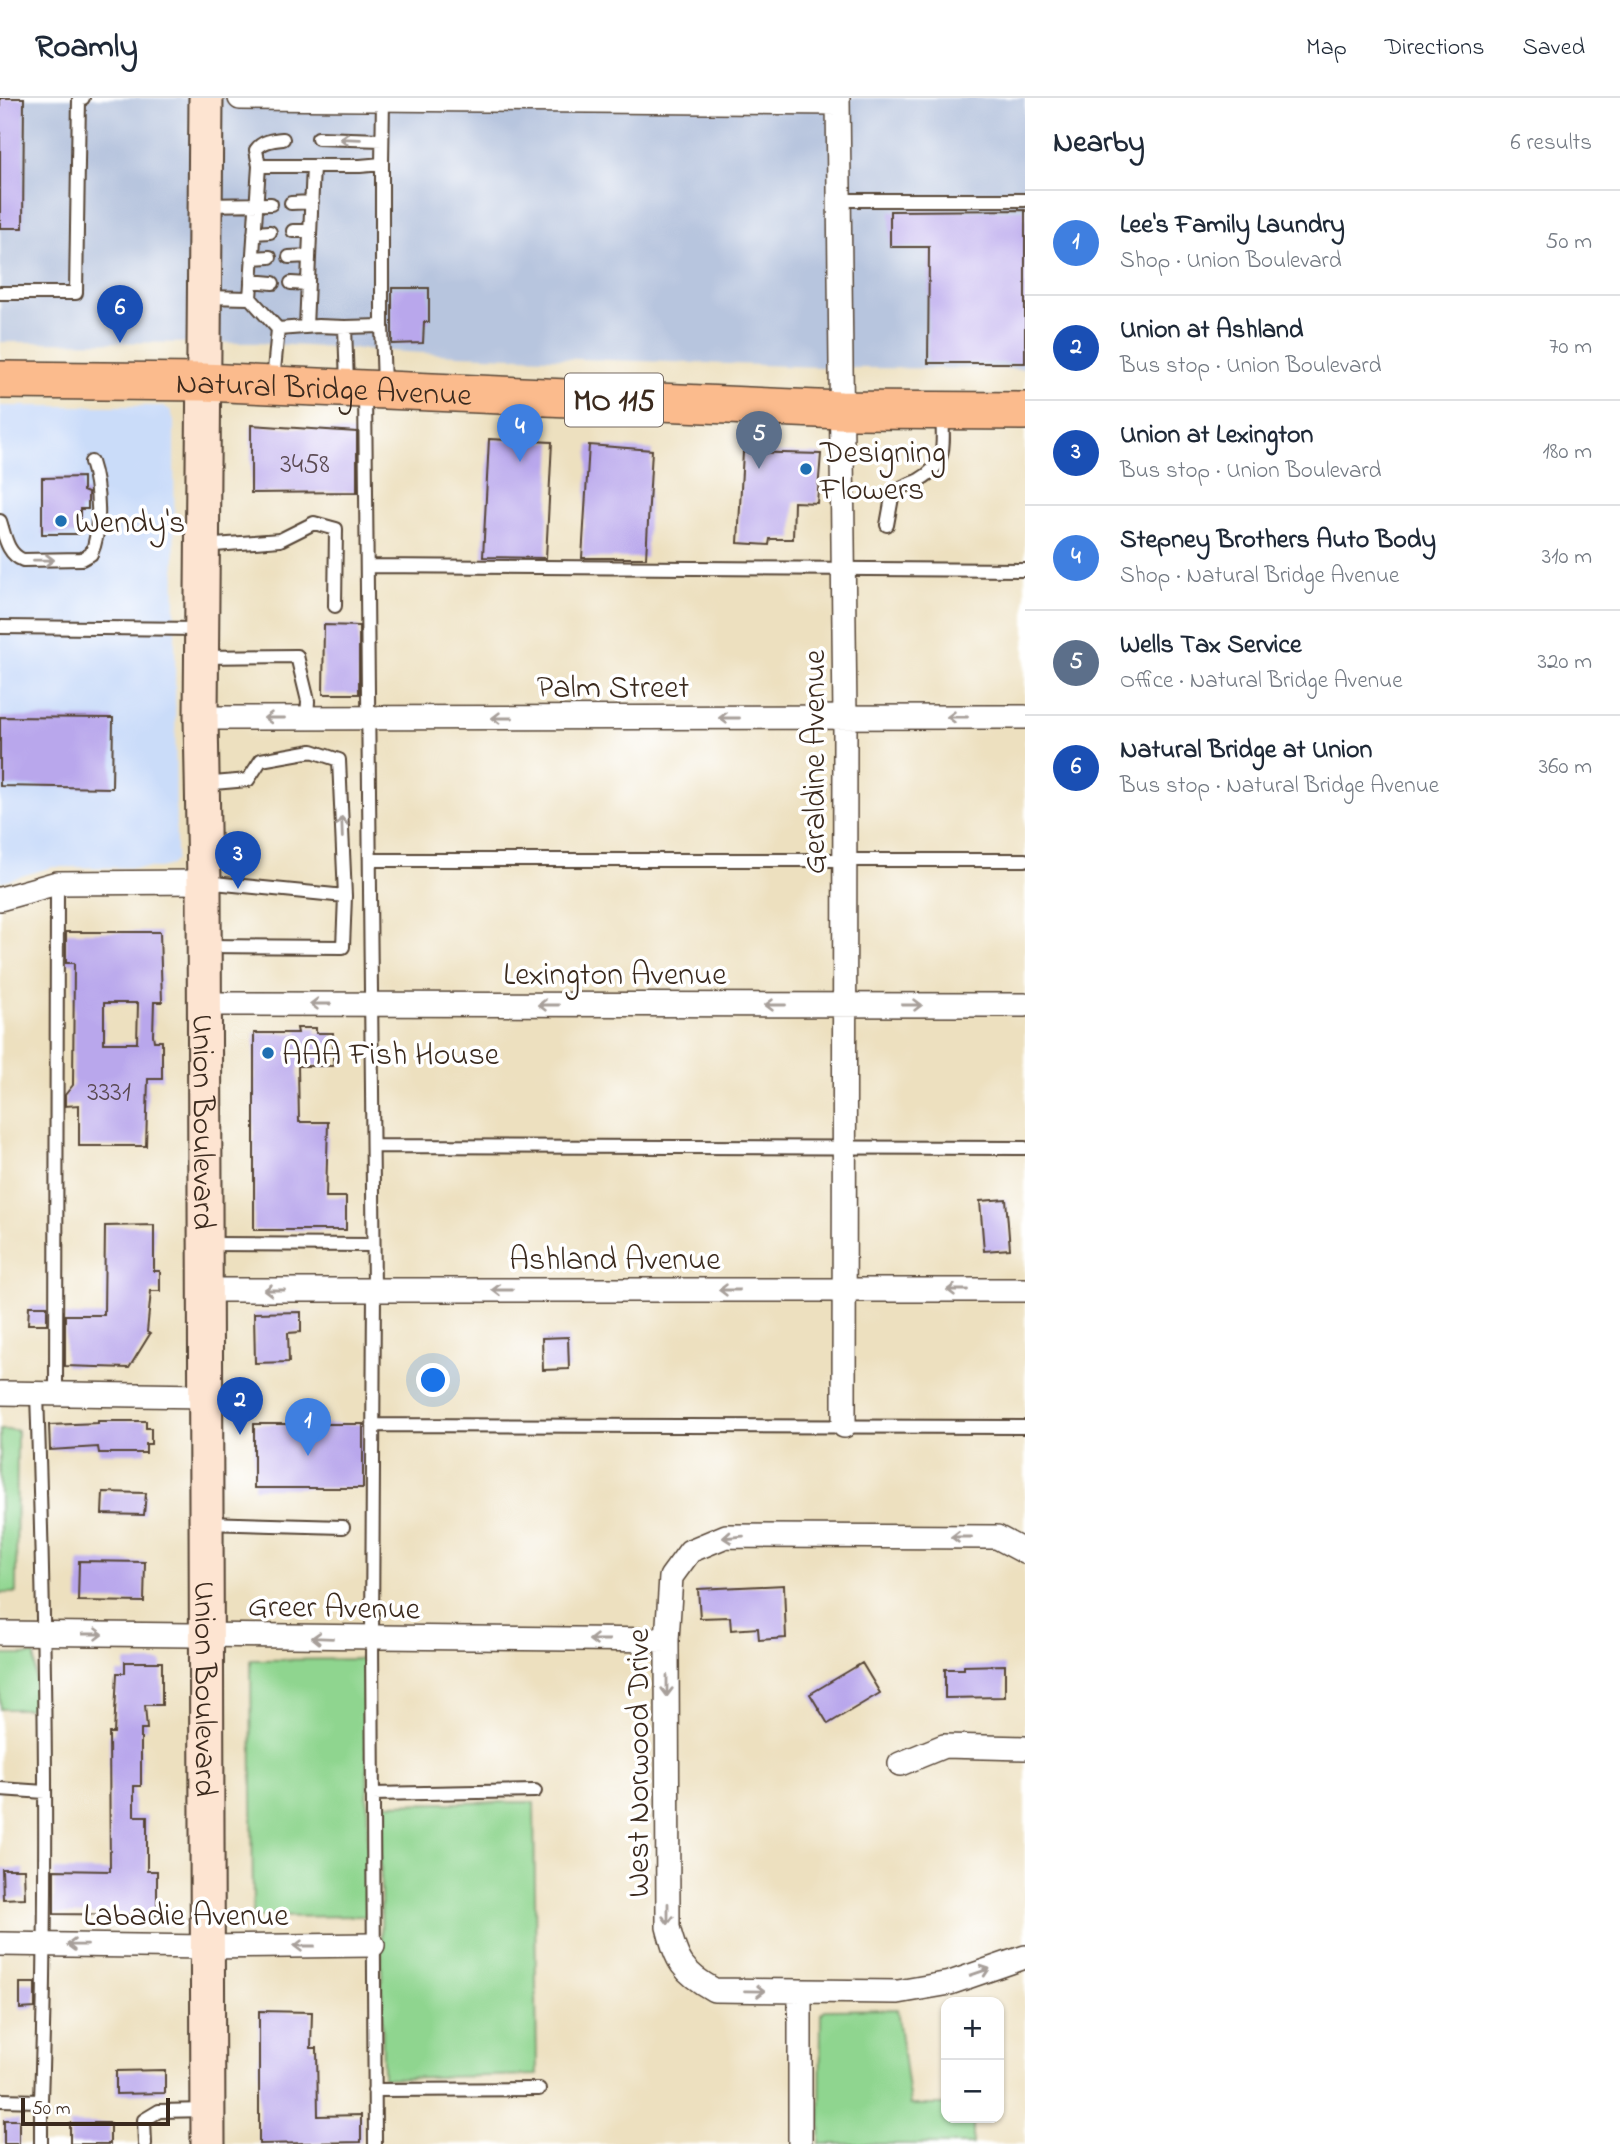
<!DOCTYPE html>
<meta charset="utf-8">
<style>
body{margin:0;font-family:"Indie Flower",sans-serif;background:#f6f6f7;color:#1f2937}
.controls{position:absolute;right:21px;bottom:21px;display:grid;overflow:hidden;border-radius:14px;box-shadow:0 2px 5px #0004}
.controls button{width:63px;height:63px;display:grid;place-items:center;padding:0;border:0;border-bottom:2px solid #e0e1e3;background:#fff;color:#1f2937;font:35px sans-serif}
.scale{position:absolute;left:21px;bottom:18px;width:149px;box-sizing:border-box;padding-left:7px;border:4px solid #3b2a1e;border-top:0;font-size:19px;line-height:24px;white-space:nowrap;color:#3b2a1e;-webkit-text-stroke:5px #fff;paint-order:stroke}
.you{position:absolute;left:434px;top:1283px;width:24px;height:24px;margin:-18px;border:5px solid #fff;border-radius:50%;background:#1a73e8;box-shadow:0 0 0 10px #1a73e833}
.badge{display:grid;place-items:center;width:46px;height:46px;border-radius:50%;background:#1f6fb2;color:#fff;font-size:23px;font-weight:700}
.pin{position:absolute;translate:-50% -58px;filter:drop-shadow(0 2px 4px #0008)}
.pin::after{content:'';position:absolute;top:37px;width:24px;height:21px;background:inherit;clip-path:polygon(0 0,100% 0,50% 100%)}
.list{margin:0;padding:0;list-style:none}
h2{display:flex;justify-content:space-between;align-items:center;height:91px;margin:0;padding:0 28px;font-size:30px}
h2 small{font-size:23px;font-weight:400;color:#747a83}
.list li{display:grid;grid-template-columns:46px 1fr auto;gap:21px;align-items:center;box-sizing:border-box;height:105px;padding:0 28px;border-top:2px solid #e0e1e3}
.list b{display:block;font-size:26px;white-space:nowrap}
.list p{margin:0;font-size:23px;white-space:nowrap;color:#747a83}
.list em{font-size:23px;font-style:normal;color:#747a83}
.map{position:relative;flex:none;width:1025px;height:2046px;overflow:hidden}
header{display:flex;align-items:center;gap:42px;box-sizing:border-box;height:98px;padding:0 35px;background:#fff;border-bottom:2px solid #e0e1e3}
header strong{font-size:33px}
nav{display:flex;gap:38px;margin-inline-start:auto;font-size:24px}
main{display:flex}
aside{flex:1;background:#fff}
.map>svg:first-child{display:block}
.built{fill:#cadcf9}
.industrial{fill:#b7c5de}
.green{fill:#8fd58f;stroke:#658056;stroke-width:2}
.building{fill:#b9a7ec;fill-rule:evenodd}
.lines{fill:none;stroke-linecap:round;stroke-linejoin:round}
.lane-casing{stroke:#564536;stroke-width:16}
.street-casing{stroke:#564536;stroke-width:26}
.secondary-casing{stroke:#564536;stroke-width:37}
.primary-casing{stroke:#564536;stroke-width:40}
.lane{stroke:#fff;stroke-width:12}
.street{stroke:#fff;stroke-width:23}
.secondary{stroke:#fde4d1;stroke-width:33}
.primary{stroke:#fbbb8d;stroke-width:37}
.oneway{stroke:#a79f9a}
.poi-dot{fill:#1f6fb2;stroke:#fff;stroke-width:2.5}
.labels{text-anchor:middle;stroke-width:7;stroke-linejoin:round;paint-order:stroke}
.number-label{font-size:28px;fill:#5a4952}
.shield{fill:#fff;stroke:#766a62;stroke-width:2}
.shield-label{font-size:30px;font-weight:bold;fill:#3b2a1e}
.street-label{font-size:32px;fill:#3b2a1e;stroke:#fff}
.poi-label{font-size:32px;fill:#3b2a1e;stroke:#fff;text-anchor:start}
</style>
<header>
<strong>Roamly</strong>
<nav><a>Map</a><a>Directions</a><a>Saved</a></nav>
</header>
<main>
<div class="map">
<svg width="1025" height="2046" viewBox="0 0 1025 2046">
<rect width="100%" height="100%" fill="#fff"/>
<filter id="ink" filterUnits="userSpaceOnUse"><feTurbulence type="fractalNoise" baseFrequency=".0143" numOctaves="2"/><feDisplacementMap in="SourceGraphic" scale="14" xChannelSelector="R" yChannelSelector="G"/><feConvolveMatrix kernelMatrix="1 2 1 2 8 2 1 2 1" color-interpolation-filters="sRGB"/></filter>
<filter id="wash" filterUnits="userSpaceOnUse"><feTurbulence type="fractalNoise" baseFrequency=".00686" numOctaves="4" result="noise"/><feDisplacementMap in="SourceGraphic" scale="28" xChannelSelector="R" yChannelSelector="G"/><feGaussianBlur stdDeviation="1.57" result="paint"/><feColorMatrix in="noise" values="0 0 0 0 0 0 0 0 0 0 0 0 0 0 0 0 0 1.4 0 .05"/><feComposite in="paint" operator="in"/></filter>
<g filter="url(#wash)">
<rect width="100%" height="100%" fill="#ede0bf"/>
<path class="built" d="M 0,308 L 164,308 L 171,313 L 174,323 L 176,761 L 171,767 L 160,770 L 53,769 L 0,784 Z"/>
<path class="industrial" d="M 0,0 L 1025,0 L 1025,271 L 853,270 L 456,257 L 256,245 L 0,244 Z"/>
<path class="green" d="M 0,1332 L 17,1332 L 16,1495 L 0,1495 Z
M 0,1557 L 35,1557 L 35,1611 L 0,1611 Z
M 367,1561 L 368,1818 L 253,1819 L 251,1562 Z
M 534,1704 L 537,1977 L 383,1980 L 380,1706 Z
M 897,1911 L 910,2007 L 946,2007 L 946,2020 L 973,2020 L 973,2046 L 820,2046 L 821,1916 L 825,1912 Z"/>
<g id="blocks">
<path class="building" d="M 0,0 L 24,0 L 23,130 L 0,130 Z
M 1025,112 L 1025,265 L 928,265 L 929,149 L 890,149 L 890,113 Z
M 392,190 L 429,190 L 429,224 L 424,224 L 423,245 L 392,246 Z
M 251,327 L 357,334 L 357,394 L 251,395 Z
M 489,341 L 552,344 L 546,460 L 483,459 Z
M 589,347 L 652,352 L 646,460 L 582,460 Z
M 743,354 L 821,356 L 817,405 L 794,404 L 793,441 L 770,441 L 769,447 L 738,445 Z
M 83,379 L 83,393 L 88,395 L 88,411 L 80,411 L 80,436 L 42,436 L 42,380 Z
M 324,527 L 359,528 L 359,596 L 323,596 Z
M 0,619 L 113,620 L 112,690 L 0,688 Z
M 66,834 L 160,834 L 162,904 L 154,904 L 153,937 L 154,943 L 162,943 L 162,981 L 148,981 L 146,1048 L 79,1048 L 79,1007 L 65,1008 L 65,997 L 73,987 L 74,865 L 66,865 ZM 104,905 L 138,905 L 137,945 L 104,945 Z
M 297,930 L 316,930 L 316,935 L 333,935 L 333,968 L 298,968 L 299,1024 L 328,1024 L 326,1099 L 346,1099 L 346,1132 L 254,1132 L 254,935 L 298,935 Z
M 1006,1101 L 1010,1151 L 984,1153 L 980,1103 Z
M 154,1127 L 154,1173 L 160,1173 L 160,1193 L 151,1193 L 147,1234 L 150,1236 L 129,1270 L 65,1268 L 65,1217 L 104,1217 L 105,1128 Z
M 29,1208 L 47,1208 L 47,1226 L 28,1226 Z
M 301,1214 L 301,1234 L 288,1235 L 289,1264 L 255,1265 L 254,1215 Z
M 568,1239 L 569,1271 L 543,1272 L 542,1240 Z
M 98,1323 L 146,1323 L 146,1330 L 151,1330 L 151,1346 L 146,1346 L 146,1355 L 99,1355 L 98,1349 L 50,1352 L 49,1327 L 98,1325 Z
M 254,1326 L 363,1326 L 363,1390 L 254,1390 Z
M 103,1394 L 146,1395 L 144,1417 L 102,1416 Z
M 79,1463 L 145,1464 L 144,1504 L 78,1503 Z
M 784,1487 L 786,1540 L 759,1542 L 758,1530 L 731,1532 L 730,1519 L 700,1520 L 698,1491 Z
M 125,1564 L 162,1564 L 162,1607 L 145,1607 L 147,1631 L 141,1631 L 141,1688 L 134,1688 L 134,1718 L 147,1718 L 147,1773 L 157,1773 L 157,1817 L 54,1816 L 54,1772 L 110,1773 L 109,1635 L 114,1635 L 117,1575 L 125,1575 Z
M 862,1565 L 880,1595 L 828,1626 L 810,1596 Z
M 1005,1567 L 1005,1599 L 945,1600 L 945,1571 L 964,1571 L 964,1568 Z
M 2,1771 L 24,1771 L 25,1800 L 3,1801 Z
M 20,1885 L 35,1885 L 35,1910 L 20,1911 Z
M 259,1913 L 312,1914 L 311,1950 L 317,1950 L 318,2018 L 361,2017 L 361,2044 L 259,2046 Z
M 165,1972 L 165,1995 L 116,1996 L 116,1973 Z
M 4,2022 L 19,2022 L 19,2046 L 4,2046 Z
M 70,2025 L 110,2025 L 110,2046 L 70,2046 Z"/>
</g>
</g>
<g filter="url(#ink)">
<use href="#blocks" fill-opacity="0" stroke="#564536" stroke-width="2"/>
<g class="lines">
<defs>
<path id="lane" d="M 318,40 L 382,42
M 259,68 L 256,52 C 262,43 273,42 283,41
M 839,102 L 1025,102
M 291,105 L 312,104
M 205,107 L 271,106
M 293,133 L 310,133
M 254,135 L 270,134
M 289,159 L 309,158
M 252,160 L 270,159
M 251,183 L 273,185
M 291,185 L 308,186
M 0,195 L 76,195 L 79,0 L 83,0
M 205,199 L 250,200 L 278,231
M 250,200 L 259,68 L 360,68 L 382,66 L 383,1
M 382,228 L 382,66
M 306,229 L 313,68
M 345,229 L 382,228 L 384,288
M 273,283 L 278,231 L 318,228 L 345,229 L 347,286
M 365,293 L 374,1192 L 372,1541 L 375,2046
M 0,423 C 5,438 7,456 23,462 L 82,461 L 91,456 C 102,433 99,388 91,364
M 887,427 L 893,394 C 901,389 910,386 919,382 C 948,366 943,345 942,316
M 202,448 L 280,442 L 314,425 L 336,431 L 335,508
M 367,468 L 1025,472
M 0,529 L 201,531
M 201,559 L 297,558 L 308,603 L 307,620
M 202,686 L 248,682 L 261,662 L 312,653 L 339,662 L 345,798
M 370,762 L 1025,762
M 204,784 L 345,798 L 343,849 L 204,848
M 373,1048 L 1025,1050
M 205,1146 L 373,1147
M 56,1296 L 57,785
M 373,1327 L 1025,1329
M 206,1425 L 343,1429
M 0,1691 L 45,1694
M 372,1696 L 535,1693
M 374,1992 L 539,1991
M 0,2002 L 41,2003 C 49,1767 45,1531 37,1296
M 41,2046 L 41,2003
M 145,2046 L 144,2022 L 159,2013 L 208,2012"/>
<path id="street" d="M 240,0 L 838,5
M 838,0 L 845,620 L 844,1328
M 201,620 L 1025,619
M 0,801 L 57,785 L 204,784
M 204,906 L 1025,907
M 205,1192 L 1025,1192
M 0,1295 L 205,1298
M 1025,1454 L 997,1439 L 726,1438 L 690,1453 L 671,1479 L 667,1542 L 668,1829 C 677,1864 682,1874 714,1892 L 898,1894 L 950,1885 L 1025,1859
M 0,1535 C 222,1536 445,1541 667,1542
M 900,1666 L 944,1648 L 1025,1650
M 0,1846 L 207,1849 L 373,1847
M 800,2046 L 800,1893"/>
<g id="secondary">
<path id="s1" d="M 206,0 L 201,620 L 204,784 L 208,2046"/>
</g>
<g id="primary">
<path id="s2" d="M 0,282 L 203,284 L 841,312 L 1025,313"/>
</g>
</defs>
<use href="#lane" class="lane-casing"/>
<use href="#street" class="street-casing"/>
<use href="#secondary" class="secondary-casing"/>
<use href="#primary" class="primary-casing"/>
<use href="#lane" class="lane"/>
<use href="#street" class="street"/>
<use href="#secondary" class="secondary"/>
<use href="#primary" class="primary"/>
</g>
<defs><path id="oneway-shaft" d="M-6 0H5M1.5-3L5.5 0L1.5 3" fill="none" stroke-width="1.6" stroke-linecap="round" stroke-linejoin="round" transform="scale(1.75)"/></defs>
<g class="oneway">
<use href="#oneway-shaft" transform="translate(350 41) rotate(-178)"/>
<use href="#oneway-shaft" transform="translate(44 462) rotate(-1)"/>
<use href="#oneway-shaft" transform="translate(957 619) rotate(180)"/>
<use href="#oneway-shaft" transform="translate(274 620) rotate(-180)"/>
<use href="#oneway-shaft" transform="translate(502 620) rotate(180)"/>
<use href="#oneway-shaft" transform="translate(729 620) rotate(180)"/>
<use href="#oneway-shaft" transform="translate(342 729) rotate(-92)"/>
<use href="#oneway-shaft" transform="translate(320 906) rotate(-180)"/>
<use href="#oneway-shaft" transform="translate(548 907) rotate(-180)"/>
<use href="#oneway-shaft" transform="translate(775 907) rotate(-180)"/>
<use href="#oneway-shaft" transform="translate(912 907)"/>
<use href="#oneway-shaft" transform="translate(274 1192) rotate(-180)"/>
<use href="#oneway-shaft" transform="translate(502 1192) rotate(-180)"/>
<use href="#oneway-shaft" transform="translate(729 1192) rotate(-180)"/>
<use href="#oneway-shaft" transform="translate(957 1192) rotate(-180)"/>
<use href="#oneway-shaft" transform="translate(733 1439) rotate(175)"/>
<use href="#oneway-shaft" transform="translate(961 1439) rotate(-180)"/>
<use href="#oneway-shaft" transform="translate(93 1536)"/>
<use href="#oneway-shaft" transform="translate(322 1540) rotate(-178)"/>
<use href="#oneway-shaft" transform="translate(599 1542) rotate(-180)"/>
<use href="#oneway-shaft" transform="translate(667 1588) rotate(90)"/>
<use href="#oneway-shaft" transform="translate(668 1816) rotate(90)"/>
<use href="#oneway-shaft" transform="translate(77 1847) rotate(-179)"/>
<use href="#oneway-shaft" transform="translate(304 1848) rotate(180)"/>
<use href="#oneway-shaft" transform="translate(980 1874) rotate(-19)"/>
<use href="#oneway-shaft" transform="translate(755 1893) rotate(1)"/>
</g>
</g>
<g class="poi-dot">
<circle cx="806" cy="371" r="7"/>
<circle cx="61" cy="423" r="7"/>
<circle cx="268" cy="955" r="7"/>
</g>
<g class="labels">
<g class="number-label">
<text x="305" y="374">3458</text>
<text x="109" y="1002">3331</text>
</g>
<rect class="shield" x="565" y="275.5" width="98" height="53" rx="5"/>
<g class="shield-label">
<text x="614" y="312">MO 115</text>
</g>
<g class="street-label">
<text dy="11" stroke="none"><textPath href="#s2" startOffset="324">Natural Bridge Avenue</textPath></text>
<text x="613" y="599">Palm Street</text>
<text transform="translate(813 664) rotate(-90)" y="11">Geraldine Avenue</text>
<text x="615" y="886">Lexington Avenue</text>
<text dy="11" stroke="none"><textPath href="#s1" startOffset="1024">Union Boulevard</textPath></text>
<text x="615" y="1171">Ashland Avenue</text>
<text transform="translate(334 1508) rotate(1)" y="11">Greer Avenue</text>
<text dy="11" stroke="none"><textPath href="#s1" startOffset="1591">Union Boulevard</textPath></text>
<text transform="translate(637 1665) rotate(-90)" y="11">West Norwood Drive</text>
<text x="186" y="1827">Labadie Avenue</text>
</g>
<g class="poi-label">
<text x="820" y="364">Designing<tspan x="820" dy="37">Flowers</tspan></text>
<text x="75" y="434">Wendy's</text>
<text x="282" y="966">AAA Fish House</text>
</g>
</g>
</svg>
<div class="controls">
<button>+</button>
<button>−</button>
</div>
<div class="scale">50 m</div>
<div class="you"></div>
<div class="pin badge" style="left:308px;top:1358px;background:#3f7fe0">1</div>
<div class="pin badge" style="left:240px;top:1337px;background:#1a4fb4">2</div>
<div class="pin badge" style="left:238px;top:791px;background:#1a4fb4">3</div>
<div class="pin badge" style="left:520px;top:364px;background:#3f7fe0">4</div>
<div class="pin badge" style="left:759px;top:371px;background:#5c6f8a">5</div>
<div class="pin badge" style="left:120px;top:245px;background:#1a4fb4">6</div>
</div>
<aside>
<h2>Nearby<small>6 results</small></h2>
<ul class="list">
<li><span class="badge" style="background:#3f7fe0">1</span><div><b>Lee's Family Laundry</b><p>Shop · Union Boulevard</p></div><em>50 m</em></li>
<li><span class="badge" style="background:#1a4fb4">2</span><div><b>Union at Ashland</b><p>Bus stop · Union Boulevard</p></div><em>70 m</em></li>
<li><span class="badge" style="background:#1a4fb4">3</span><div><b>Union at Lexington</b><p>Bus stop · Union Boulevard</p></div><em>180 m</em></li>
<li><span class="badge" style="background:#3f7fe0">4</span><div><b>Stepney Brothers Auto Body</b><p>Shop · Natural Bridge Avenue</p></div><em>310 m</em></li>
<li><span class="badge" style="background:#5c6f8a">5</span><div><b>Wells Tax Service</b><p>Office · Natural Bridge Avenue</p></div><em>320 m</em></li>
<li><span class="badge" style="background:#1a4fb4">6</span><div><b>Natural Bridge at Union</b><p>Bus stop · Natural Bridge Avenue</p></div><em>360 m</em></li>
</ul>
</aside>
</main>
